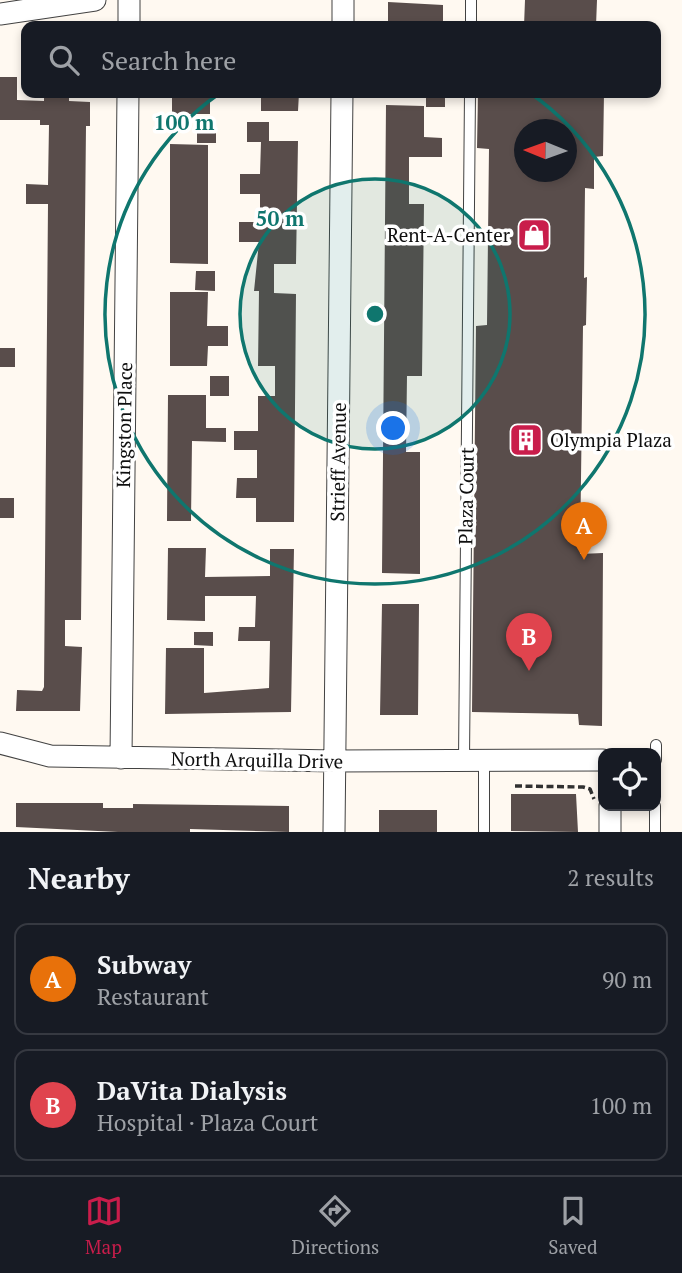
<!DOCTYPE html>
<meta charset="utf-8">
<style>
body{margin:0;font-family:"PT Serif",serif;background:#20242c;color:#f1f3f6}
.controls{position:absolute;right:21px;bottom:21px;display:grid;overflow:hidden;border-radius:14px;box-shadow:0 4px 10px #0003}
.controls button{width:63px;height:63px;display:grid;place-items:center;padding:0;border:0;border-bottom:2px solid #363941;background:#171b24;color:#f1f3f6;font:35px sans-serif}
.compass{position:absolute;left:514px;top:119px;width:63px;height:63px;border-radius:50%;background:#171b24;box-shadow:0 4px 10px #0003;rotate:271deg}
.you{position:absolute;left:394px;top:429px;width:24px;height:24px;margin:-18px;border:5px solid #fff;border-radius:50%;background:#1a73e8;box-shadow:0 0 0 10px #1a73e833}
.badge{display:grid;place-items:center;width:46px;height:46px;border-radius:50%;background:#c91d4b;color:#fff;font-size:23px;font-weight:700}
.pin{position:absolute;translate:-50% -58px;filter:drop-shadow(0 2px 4px #0008)}
.pin::after{content:'';position:absolute;top:37px;width:24px;height:21px;background:inherit;clip-path:polygon(0 0,100% 0,50% 100%)}
.list{margin:0;padding:0;list-style:none}
h2{display:flex;justify-content:space-between;align-items:center;height:91px;margin:0;padding:0 28px;font-size:30px}
h2 small{font-size:23px;font-weight:400;color:#9ea1a6}
.list li{display:grid;grid-template-columns:46px 1fr auto;gap:21px;align-items:center;box-sizing:border-box;height:112px;margin:0 14px 14px;padding:0 14px;border:2px solid #363941;border-radius:14px}
.list b{display:block;font-size:26px;white-space:nowrap}
.list p{margin:0;font-size:23px;white-space:nowrap;color:#9ea1a6}
.list em{font-size:23px;font-style:normal;color:#9ea1a6}
.icon{flex:none;width:38px;height:38px;fill:none;stroke:currentColor;stroke-width:2;stroke-linecap:round;stroke-linejoin:round}
.map{position:relative;flex:none;width:682px;height:832px;overflow:hidden}
.search{position:absolute;background:#171b24;box-shadow:0 4px 10px #0003;left:21px;right:21px;top:21px;height:77px;display:flex;align-items:center;gap:18px;box-sizing:border-box;padding:0 24px;border-radius:14px;color:#9ea1a6;font-size:26px}
.sheet{height:343px;background:#171b24}
nav{display:flex;justify-content:space-around;align-items:center;box-sizing:border-box;height:98px;border-top:2px solid #363941;background:#171b24;font-size:19px;color:#9ea1a6}
nav a{display:grid;justify-items:center;gap:4px}
nav .on{color:#c91d4b}
.map>svg:first-child{display:block}
.building{fill:#594d4b;fill-rule:evenodd}
.lines{fill:none;stroke-linecap:round;stroke-linejoin:round}
.service-casing{stroke:#424242;stroke-width:12}
.minor-casing{stroke:#424242;stroke-width:23}
.path{stroke:#313131;stroke-width:3.5;stroke-dasharray:7 3.5;stroke-linecap:butt}
.service{stroke:#fff;stroke-width:10}
.minor{stroke:#fff;stroke-width:21}
.ring{fill:none;stroke:#0f766e;stroke-width:3.5}
.labels{text-anchor:middle;stroke-width:7;stroke-linejoin:round;paint-order:stroke}
.poi-label{font-size:19px;fill:#0f0f0f;stroke:#fff;text-anchor:end}
.street-label{font-size:19px;fill:#0f0f0f;stroke:#fff}
.centre{fill:#0f766e;stroke:#fff;stroke-width:3.5}
.ring-label{font-size:21px;text-anchor:middle;font-weight:bold;fill:#0f766e;stroke:#fff;stroke-width:7;stroke-linejoin:round;paint-order:stroke}
</style>
<div class="map">
<svg width="682" height="832" viewBox="0 0 682 832">
<rect width="100%" height="100%" fill="#fff9f1"/>
<path class="building" d="M 525,0 L 597,0 L 596,26 L 524,26 Z
M 388,2 L 443,5 L 443,26 L 388,26 Z
M 0,77 L 17,77 L 17,100 L 44,101 L 44,93 L 69,93 L 69,101 L 90,102 L 90,126 L 86,126 L 81,620 L 65,620 L 65,646 L 82,647 L 80,711 L 16,711 L 17,690 L 42,691 L 44,687 L 48,204 L 26,204 L 26,184 L 48,185 L 49,125 L 40,125 L 40,120 L 0,120 Z
M 172,93 L 210,93 L 210,114 L 172,114 Z
M 261,93 L 299,93 L 298,111 L 261,111 Z
M 426,93 L 445,93 L 445,107 L 426,107 Z
M 478,93 L 604,93 L 603,156 L 594,157 L 594,189 L 585,188 L 584,278 L 587,277 L 586,325 L 583,326 L 580,554 L 603,553 L 602,726 L 579,725 L 578,714 L 472,712 L 476,326 L 487,325 L 489,149 L 477,148 ZM 524,130 L 566,130 L 566,172 L 524,172 Z
M 386,105 L 424,106 L 424,137 L 442,138 L 442,157 L 409,157 L 409,204 L 424,204 L 422,376 L 407,376 L 406,452 L 420,452 L 420,574 L 382,573 Z
M 247,122 L 269,122 L 269,141 L 298,141 L 296,264 L 274,264 L 274,293 L 296,294 L 294,522 L 256,522 L 256,498 L 236,498 L 237,478 L 257,478 L 257,450 L 234,450 L 234,431 L 258,431 L 258,396 L 275,396 L 275,366 L 258,366 L 259,291 L 254,291 L 259,242 L 239,242 L 239,222 L 260,222 L 260,194 L 240,194 L 240,174 L 260,174 L 261,142 L 247,142 Z
M 197,123 L 216,124 L 216,143 L 197,143 Z
M 170,144 L 208,145 L 208,264 L 170,263 Z
M 196,271 L 215,271 L 215,291 L 195,290 Z
M 170,292 L 208,292 L 207,326 L 228,326 L 228,346 L 208,346 L 207,366 L 170,366 Z
M 0,348 L 15,348 L 15,367 L 0,367 Z
M 210,376 L 229,376 L 229,396 L 210,396 Z
M 168,395 L 206,395 L 206,428 L 226,428 L 226,442 L 192,441 L 191,521 L 167,521 Z
M 0,498 L 14,498 L 14,518 L 0,518 Z
M 168,548 L 206,548 L 205,577 L 270,576 L 270,549 L 294,549 L 291,712 L 165,714 L 166,648 L 204,648 L 204,693 L 269,688 L 270,641 L 238,641 L 239,627 L 255,627 L 256,596 L 205,596 L 205,621 L 167,620 Z
M 382,604 L 419,604 L 418,715 L 380,715 Z
M 194,632 L 213,632 L 213,646 L 194,645 Z
M 511,794 L 576,794 L 578,832 L 511,831 Z
M 16,803 L 103,803 L 103,808 L 133,808 L 133,804 L 289,806 L 289,832 L 190,829 L 190,832 L 118,832 L 16,827 Z
M 379,810 L 437,810 L 437,832 L 379,832 Z"/>
<g class="lines">
<defs>
<path id="service" d="M 471,26 L 471,0
M 464,760 L 470,93
M 656,760 L 656,745
M 484,832 L 484,760
M 655,832 L 655,806"/>
<path id="minor" d="M 0,14 L 95,0
M 129,26 L 129,0
M 343,26 L 343,0
M 0,743 L 50,756 L 335,761 L 603,760
M 121,758 L 128,93
M 610,806 L 610,832
M 334,832 L 342,93"/>
</defs>
<use href="#service" class="service-casing"/>
<use href="#minor" class="minor-casing"/>
<path class="path" d="M 515,786 L 583,787 L 590,789 L 594,799"/>
<use href="#service" class="service"/>
<use href="#minor" class="minor"/>
</g>
<circle cx="375" cy="314" r="135" fill="#0f766e" fill-opacity=".12"/>
<g class="ring">
<circle cx="375" cy="314" r="135"/>
<path d="M530 93A270 270 0 1 1 220 93"/>
</g>
<defs>
<symbol id="shop-square" viewBox="-11 -11 22 22"><rect x="-9" y="-9" width="18" height="18" rx="4" fill="#c91d4b" stroke="#fff"/><path d="M-5-2.5h2.3a2.7 3.5 0 0 1 5.4 0H5L5.5 6h-11ZM-1.5-2.5h3a1.5 2.3 0 0 0-3 0Z" fill="#fff"/></symbol>
<symbol id="building-square" viewBox="-11 -11 22 22"><rect x="-9" y="-9" width="18" height="18" rx="4" fill="#c91d4b" stroke="#fff"/><path d="M-4-6H4V6H1V3H-1V6H-4ZM-2.5-4.3h1.7v1.8h-1.7ZM.8-4.3h1.7v1.8H.8ZM-2.5-1h1.7V.8h-1.7ZM.8-1h1.7V.8H.8Z" fill="#fff"/></symbol>
</defs>
<g fill-rule="evenodd">
<use href="#shop-square" x="515" y="216" width="38" height="38"/>
<use href="#building-square" x="507" y="421" width="38" height="38"/>
</g>
<g class="labels">
<g class="poi-label">
<text x="510" y="242">Rent-A-Center</text>
<text x="550" y="447" text-anchor="start">Olympia Plaza</text>
</g>
<g class="street-label">
<text transform="translate(124 425) rotate(-89)" y="7">Kingston Place</text>
<text transform="translate(338 462) rotate(-89)" y="7">Strieff Avenue</text>
<text transform="translate(466 496) rotate(-89)" y="7">Plaza Court</text>
<text transform="translate(257 760) rotate(1)" y="7">North Arquilla Drive</text>
</g>
</g>
<circle cx="375" cy="314" r="10" class="centre"/>
<g class="ring-label">
<text x="184" y="130">100 m</text>
<text x="280" y="226">50 m</text>
</g>
</svg>
<div class="controls">
<button><svg class="icon" aria-label="locate" viewBox="0 0 24 24"><circle cx="12" cy="12" r="6"/><path d="M12 2v4M12 18v4M2 12h4M18 12h4"/></svg></button>
</div>
<svg class="compass" viewBox="-18 -18 36 36"><path d="M0-13l5 13h-10z" fill="#e53935"/><path d="M0 13l5-13h-10z" fill="#9ea1a6"/></svg>
<div class="you"></div>
<div class="pin badge" style="left:584px;top:560px;background:#e8710a">A</div>
<div class="pin badge" style="left:529px;top:671px;background:#e0444e">B</div>
<div class="search"><svg class="icon" aria-label="search" viewBox="0 0 24 24"><circle cx="10" cy="10" r="6"/><path d="M15 15l6 6"/></svg>Search here</div>
</div>
<section class="sheet">
<h2>Nearby<small>2 results</small></h2>
<ul class="list">
<li><span class="badge" style="background:#e8710a">A</span><div><b>Subway</b><p>Restaurant</p></div><em>90 m</em></li>
<li><span class="badge" style="background:#e0444e">B</span><div><b>DaVita Dialysis</b><p>Hospital · Plaza Court</p></div><em>100 m</em></li>
</ul>
</section>
<nav>
<a class="on"><svg class="icon" aria-label="map" viewBox="0 0 24 24"><path d="M3 6l6-2 6 2 6-2v14l-6 2-6-2-6 2zM9 4v14M15 6v14"/></svg>Map</a>
<a><svg class="icon" aria-label="directions" viewBox="0 0 24 24"><path d="M12 3l9 9-9 9-9-9zM9 14v-3h6M13 9l2 2-2 2"/></svg>Directions</a>
<a><svg class="icon" aria-label="saved" viewBox="0 0 24 24"><path d="M7 4h10v16l-5-4-5 4z"/></svg>Saved</a>
</nav>
